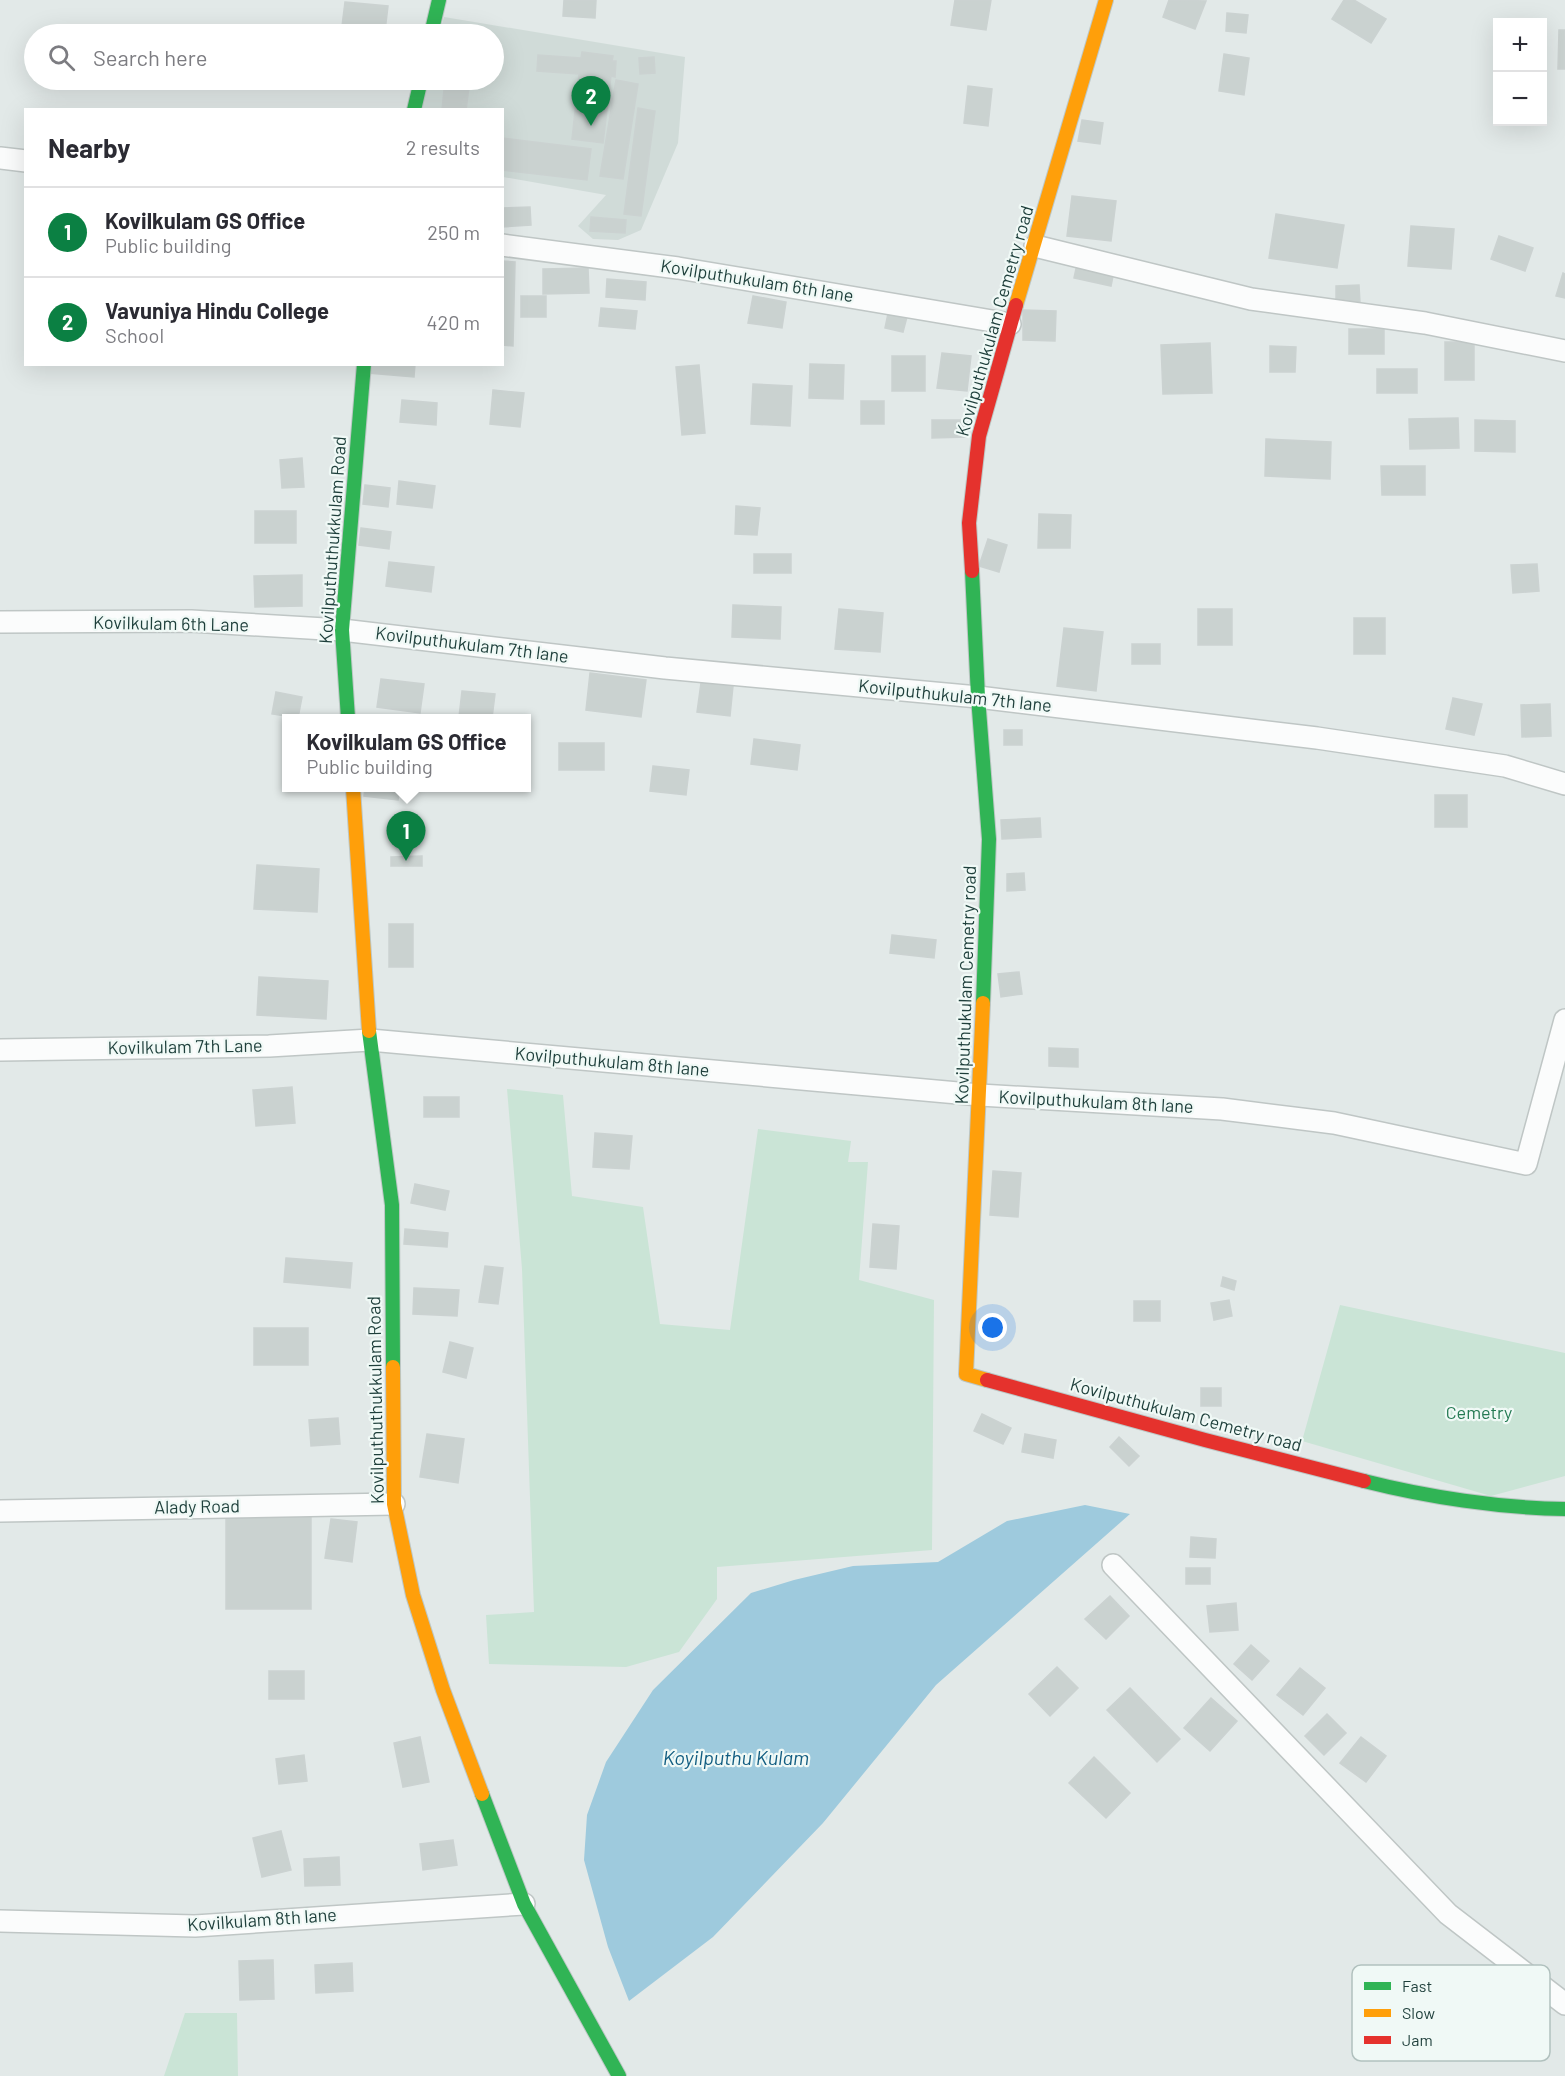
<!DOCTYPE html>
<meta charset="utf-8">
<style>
body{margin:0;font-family:Barlow,sans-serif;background:#f7f7f7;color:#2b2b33}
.controls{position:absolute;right:18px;top:18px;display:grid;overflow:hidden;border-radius:0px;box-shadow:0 6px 24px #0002}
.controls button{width:54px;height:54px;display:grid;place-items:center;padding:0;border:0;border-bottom:2px solid #e1e1e2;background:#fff;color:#2b2b33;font:30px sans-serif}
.you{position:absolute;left:993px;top:1328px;width:21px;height:21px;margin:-15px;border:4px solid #fff;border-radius:50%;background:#1a73e8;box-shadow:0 0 0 9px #1a73e833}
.badge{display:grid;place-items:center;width:39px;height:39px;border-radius:50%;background:#0b8043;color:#fff;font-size:20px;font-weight:700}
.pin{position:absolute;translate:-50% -50px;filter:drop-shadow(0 2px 3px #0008)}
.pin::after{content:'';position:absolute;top:32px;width:21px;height:18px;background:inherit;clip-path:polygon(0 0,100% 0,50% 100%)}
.popup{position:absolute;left:282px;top:714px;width:249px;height:78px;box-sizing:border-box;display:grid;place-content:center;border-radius:0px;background:#fff;filter:drop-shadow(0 2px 4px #0005);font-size:20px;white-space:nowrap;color:#7c7c81}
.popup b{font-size:22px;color:#2b2b33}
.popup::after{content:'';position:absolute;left:50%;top:100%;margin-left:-12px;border:12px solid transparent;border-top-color:#fff}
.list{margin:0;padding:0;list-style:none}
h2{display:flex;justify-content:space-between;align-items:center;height:78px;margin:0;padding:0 24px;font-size:26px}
h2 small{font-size:20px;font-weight:400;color:#7c7c81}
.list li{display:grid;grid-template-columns:39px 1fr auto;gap:18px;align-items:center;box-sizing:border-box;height:90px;padding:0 24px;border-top:2px solid #e1e1e2}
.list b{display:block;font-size:22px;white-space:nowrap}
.list p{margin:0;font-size:20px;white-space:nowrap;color:#7c7c81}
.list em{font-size:20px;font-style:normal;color:#7c7c81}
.icon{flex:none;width:33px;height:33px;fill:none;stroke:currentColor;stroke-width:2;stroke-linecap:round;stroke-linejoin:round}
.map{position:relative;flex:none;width:1565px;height:2076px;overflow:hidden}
.search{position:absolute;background:#fff;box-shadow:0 6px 24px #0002;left:24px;top:24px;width:480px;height:66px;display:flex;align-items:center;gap:15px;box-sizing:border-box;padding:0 21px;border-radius:33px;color:#7c7c81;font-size:22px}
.panel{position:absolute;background:#fff;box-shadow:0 6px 24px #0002;left:24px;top:108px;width:480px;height:258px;border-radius:0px}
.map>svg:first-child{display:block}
.built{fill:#d0dbd8}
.green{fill:#cae4d6}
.water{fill:#9ecadd}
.building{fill:#cad2d0;stroke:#cbd2d1;stroke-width:1.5}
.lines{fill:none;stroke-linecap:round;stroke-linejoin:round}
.street-casing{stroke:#bfc6c5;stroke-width:24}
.fast-casing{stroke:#bdc7c5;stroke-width:16}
.slow-casing{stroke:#bdc7c5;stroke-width:16}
.jam-casing{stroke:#bdc7c5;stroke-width:16}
.street{stroke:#fbfcfc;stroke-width:21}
.fast{stroke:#30b455;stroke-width:14}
.slow{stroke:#ff9f0a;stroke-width:14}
.jam{stroke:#e5322d;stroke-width:14}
.labels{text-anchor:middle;stroke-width:4.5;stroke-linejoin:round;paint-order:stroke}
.street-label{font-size:18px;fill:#1e3f3b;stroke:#f0f9f6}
.park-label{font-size:18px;fill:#247a53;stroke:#f0f9f6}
.water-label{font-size:20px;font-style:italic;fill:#125d81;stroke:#f0f9f6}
.key{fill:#f0f9f6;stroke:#b1c1be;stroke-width:1.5}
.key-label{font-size:16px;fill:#1e3f3b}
</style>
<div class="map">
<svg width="1565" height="2076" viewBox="0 0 1565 2076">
<rect width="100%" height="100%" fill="#e2e9e8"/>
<path class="built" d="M 444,17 L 685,57 L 678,143 L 641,230 L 618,240 L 593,239 L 578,226 L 606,195 L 503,177 L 502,110 L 417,110 L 426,80 L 494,80 L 494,34 L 439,34 Z"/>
<path class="green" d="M 507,1089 L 563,1095 L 572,1196 L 643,1207 L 660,1324 L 730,1330 L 758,1129 L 851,1141 L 848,1162 L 868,1162 L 859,1280 L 934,1300 L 932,1550 L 717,1567 L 717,1599 L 679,1652 L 626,1667 L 489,1664 L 486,1615 L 534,1612 L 522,1269 Z
M 1340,1305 L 1565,1353 L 1565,1476 L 1491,1496 L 1302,1441 Z
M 185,2013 L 237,2013 L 238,2076 L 164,2076 Z"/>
<path class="water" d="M 1085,1505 L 1130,1514 L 936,1685 L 823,1823 L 713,1937 L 629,2001 L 608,1947 L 584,1860 L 587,1815 L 606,1762 L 653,1690 L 751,1593 L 794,1580 L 853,1566 L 938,1562 L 1007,1521 Z"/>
<path class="building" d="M 564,0 L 596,0 L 595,18 L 563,16 Z
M 955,0 L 991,0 L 986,30 L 951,25 Z
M 1169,0 L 1206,1 L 1195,29 L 1163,17 Z
M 1344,0 L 1354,0 L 1386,19 L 1371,43 L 1332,19 Z
M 345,2 L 388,6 L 385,31 L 342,26 Z
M 1227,13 L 1248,15 L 1246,33 L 1226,31 Z
M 1559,30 L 1565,30 L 1565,69 L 1558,69 Z
M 582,52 L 613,56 L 612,61 L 616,61 L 615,77 L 611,76 L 603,143 L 572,139 L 579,74 L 537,71 L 538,55 L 581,58 Z
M 1224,54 L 1249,58 L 1244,95 L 1219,91 Z
M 654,57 L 655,73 L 640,74 L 639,58 Z
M 445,80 L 470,80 L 466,110 L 442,110 Z
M 616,80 L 638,84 L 623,179 L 600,176 Z
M 968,86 L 992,89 L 988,126 L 964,123 Z
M 638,108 L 655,111 L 641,216 L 624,214 Z
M 1082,120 L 1103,123 L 1100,144 L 1078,141 Z
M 502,138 L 591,149 L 587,180 L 502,170 Z
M 1072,196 L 1116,201 L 1111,241 L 1067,236 Z
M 530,207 L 531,225 L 502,227 L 502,208 Z
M 1276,214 L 1344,225 L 1337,268 L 1269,258 Z
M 591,217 L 626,220 L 625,233 L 590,231 Z
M 1411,226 L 1454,229 L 1451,269 L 1408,266 Z
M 1499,236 L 1533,248 L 1525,271 L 1491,259 Z
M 502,261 L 515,262 L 513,346 L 502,345 Z
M 1077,264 L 1114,271 L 1111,286 L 1074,278 Z
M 588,268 L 589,293 L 543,294 L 543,269 Z
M 1563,273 L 1565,274 L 1565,298 L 1556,296 Z
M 607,279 L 646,282 L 645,300 L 606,297 Z
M 1359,285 L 1360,303 L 1336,304 L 1336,286 Z
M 521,296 L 546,296 L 546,317 L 521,317 Z
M 753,296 L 786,302 L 782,328 L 748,323 Z
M 601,308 L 637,311 L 635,329 L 599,326 Z
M 889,309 L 908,313 L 903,332 L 885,328 Z
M 1023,310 L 1056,311 L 1055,341 L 1023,340 Z
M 1349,329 L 1384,329 L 1384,354 L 1349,354 Z
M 1445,342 L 1474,342 L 1474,380 L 1445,380 Z
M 1210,343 L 1212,393 L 1163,394 L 1161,345 Z
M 1270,346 L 1296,347 L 1295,372 L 1270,372 Z
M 942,353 L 971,356 L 967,391 L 937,388 Z
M 892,356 L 925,356 L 925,391 L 892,391 Z
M 368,364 L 415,364 L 414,377 L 368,373 Z
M 810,364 L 844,365 L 843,399 L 809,398 Z
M 699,365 L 705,433 L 682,435 L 676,367 Z
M 1377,369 L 1417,369 L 1417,393 L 1377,393 Z
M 753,384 L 792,386 L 790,426 L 751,424 Z
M 493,390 L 524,393 L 520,427 L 490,424 Z
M 402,400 L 437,403 L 436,425 L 400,422 Z
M 861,401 L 884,401 L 884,424 L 861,424 Z
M 1458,418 L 1459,448 L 1410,449 L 1409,419 Z
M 932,420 L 967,420 L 967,437 L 932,438 Z
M 1475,420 L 1515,421 L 1515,452 L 1475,451 Z
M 1266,439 L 1331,442 L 1330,479 L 1265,476 Z
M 302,458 L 304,487 L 282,488 L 280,460 Z
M 1381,466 L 1425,466 L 1425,495 L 1382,495 Z
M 399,481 L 435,486 L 432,508 L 397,504 Z
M 365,485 L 390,488 L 388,507 L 363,504 Z
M 736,506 L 760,508 L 757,535 L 735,534 Z
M 255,511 L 296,511 L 296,543 L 255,543 Z
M 1039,514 L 1071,515 L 1070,548 L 1038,548 Z
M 361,528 L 391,532 L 389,549 L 359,545 Z
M 988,539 L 1007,545 L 999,572 L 979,566 Z
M 754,554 L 791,554 L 791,573 L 754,573 Z
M 389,562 L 434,567 L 431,592 L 386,586 Z
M 1537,564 L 1539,591 L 1513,593 L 1511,565 Z
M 302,575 L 302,606 L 255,607 L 254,576 Z
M 733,605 L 781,607 L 780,639 L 732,637 Z
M 839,609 L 883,613 L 880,652 L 835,649 Z
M 1198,609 L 1232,609 L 1232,645 L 1198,645 Z
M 1354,618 L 1385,618 L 1385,654 L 1354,654 Z
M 1064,628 L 1103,632 L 1096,691 L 1057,686 Z
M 1132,644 L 1160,644 L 1160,664 L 1132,664 Z
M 590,673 L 646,680 L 641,717 L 586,710 Z
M 381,679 L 424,684 L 420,713 L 377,707 Z
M 701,683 L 733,686 L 730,716 L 697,712 Z
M 462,691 L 495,694 L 492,718 L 459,717 Z
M 276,692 L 302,697 L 298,718 L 272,714 Z
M 1453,698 L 1482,704 L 1474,735 L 1446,729 Z
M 1550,704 L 1551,736 L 1522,737 L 1521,705 Z
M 1004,730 L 1022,730 L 1022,745 L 1004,745 Z
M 754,739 L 800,745 L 797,770 L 751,764 Z
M 559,743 L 604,743 L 604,770 L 559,770 Z
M 653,766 L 689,770 L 686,795 L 650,791 Z
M 365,788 L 400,788 L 398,800 L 364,796 Z
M 1435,795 L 1467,795 L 1467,827 L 1435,827 Z
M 1040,818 L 1041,837 L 1002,839 L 1001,820 Z
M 422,856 L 422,866 L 391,866 L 391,857 Z
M 257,865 L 319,869 L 317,912 L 254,909 Z
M 1024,873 L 1025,890 L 1007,891 L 1007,874 Z
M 389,924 L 413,924 L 413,967 L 389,967 Z
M 892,935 L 936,940 L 934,958 L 890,953 Z
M 1019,972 L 1022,994 L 1001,997 L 998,974 Z
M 259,977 L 328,981 L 326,1019 L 257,1015 Z
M 1049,1048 L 1078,1049 L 1078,1067 L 1049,1066 Z
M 292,1087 L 295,1123 L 256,1126 L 253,1090 Z
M 424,1097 L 459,1097 L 459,1117 L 424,1117 Z
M 595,1133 L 632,1136 L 629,1169 L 593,1167 Z
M 993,1171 L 1021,1173 L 1018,1217 L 990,1215 Z
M 415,1184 L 449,1191 L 445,1210 L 411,1203 Z
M 873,1224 L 899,1226 L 896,1269 L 870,1267 Z
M 405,1229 L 448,1233 L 447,1247 L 404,1244 Z
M 286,1258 L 352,1263 L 350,1288 L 284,1282 Z
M 485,1266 L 503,1268 L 498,1304 L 479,1302 Z
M 1223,1277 L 1236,1281 L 1234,1290 L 1221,1286 Z
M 414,1288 L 459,1290 L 457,1316 L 413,1314 Z
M 1229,1300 L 1232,1316 L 1214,1320 L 1211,1303 Z
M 1134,1301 L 1160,1301 L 1160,1321 L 1134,1321 Z
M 254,1328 L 308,1328 L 308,1365 L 254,1365 Z
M 450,1342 L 473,1348 L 466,1378 L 443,1372 Z
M 1201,1388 L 1221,1388 L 1221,1406 L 1201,1406 Z
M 982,1414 L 1011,1428 L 1003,1444 L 974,1431 Z
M 338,1418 L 340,1444 L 311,1446 L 309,1420 Z
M 427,1434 L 464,1439 L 458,1483 L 420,1477 Z
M 1025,1434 L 1056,1440 L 1053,1458 L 1022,1452 Z
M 1119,1437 L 1139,1456 L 1129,1466 L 1110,1447 Z
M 226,1509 L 311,1509 L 311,1609 L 226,1609 Z
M 331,1519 L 357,1522 L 352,1562 L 325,1558 Z
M 1191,1537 L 1216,1539 L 1215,1558 L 1190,1557 Z
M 1186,1568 L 1210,1568 L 1210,1584 L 1186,1584 Z
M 1110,1596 L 1129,1616 L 1106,1639 L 1085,1619 Z
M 1236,1603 L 1238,1630 L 1210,1632 L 1207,1606 Z
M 1251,1645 L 1269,1661 L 1252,1680 L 1234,1664 Z
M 1057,1667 L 1078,1688 L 1050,1716 L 1029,1694 Z
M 1300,1668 L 1325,1688 L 1303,1715 L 1277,1695 Z
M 269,1671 L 304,1671 L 304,1699 L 269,1699 Z
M 1130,1688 L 1180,1739 L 1157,1762 L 1107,1710 Z
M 1211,1698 L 1237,1721 L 1210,1751 L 1184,1728 Z
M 1327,1714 L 1346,1733 L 1324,1755 L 1305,1736 Z
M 420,1737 L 429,1782 L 403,1787 L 394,1743 Z
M 1361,1737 L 1386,1756 L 1366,1782 L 1340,1763 Z
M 304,1755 L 307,1781 L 279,1784 L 276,1759 Z
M 1094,1757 L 1130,1793 L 1106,1818 L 1069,1783 Z
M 281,1831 L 291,1870 L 262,1877 L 253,1838 Z
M 453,1840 L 457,1865 L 423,1870 L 420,1844 Z
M 339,1857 L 340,1885 L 305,1886 L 304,1859 Z
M 273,1960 L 274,1999 L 240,2000 L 239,1961 Z
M 352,1963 L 353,1991 L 316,1993 L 315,1965 Z"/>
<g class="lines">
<defs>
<path id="street" d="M 0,158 L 26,161
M 502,245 L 678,268 L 1010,324
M 1035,246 L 1251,299 L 1425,323 L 1565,351
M 0,622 L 191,621 L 342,630 L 665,668 L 978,697 L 1317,738 L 1505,766 L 1565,784
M 0,1050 L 269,1046 L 370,1040 L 980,1095 L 1222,1109 L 1334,1123 L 1526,1164 L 1565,1020
M 0,1511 L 394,1504
M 1113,1565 L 1448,1914 L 1565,2004
M 0,1921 L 195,1926 L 524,1904"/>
<path id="fast" d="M 431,34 L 439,0
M 414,110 L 421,80
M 972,571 L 978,697 L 989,839 L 983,1003
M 348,718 L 342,630 L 364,364
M 369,1031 L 392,1205 L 393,1367
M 1364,1481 C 1427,1497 1500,1508 1565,1509
M 482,1794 L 524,1904 L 619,2076"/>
<path id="slow" d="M 1016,305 L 1106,0
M 353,788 L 369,1031
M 983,1003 L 966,1374 L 987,1380
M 393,1367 L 394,1504 L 413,1595 L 443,1690 L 482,1794"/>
<path id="jam" d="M 972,571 L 969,523 L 979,436 L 1016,305
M 987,1380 L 1205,1440 L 1364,1481"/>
</defs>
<use href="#street" class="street-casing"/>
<use href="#fast" class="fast-casing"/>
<use href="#slow" class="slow-casing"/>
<use href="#jam" class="jam-casing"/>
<use href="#street" class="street"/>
<use href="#fast" class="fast"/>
<use href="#slow" class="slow"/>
<use href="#jam" class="jam"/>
</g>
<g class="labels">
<g class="street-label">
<text transform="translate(757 281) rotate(9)" y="6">Kovilputhukulam 6th lane</text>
<text transform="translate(995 321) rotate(-74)" y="6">Kovilputhukulam Cemetry road</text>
<text transform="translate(333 540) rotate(-86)" y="6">Kovilputhuthukkulam Road</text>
<text transform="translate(171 624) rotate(1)" y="6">Kovilkulam 6th Lane</text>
<text transform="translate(472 645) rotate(7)" y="6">Kovilputhukulam 7th lane</text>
<text transform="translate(955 696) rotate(6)" y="6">Kovilputhukulam 7th lane</text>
<text transform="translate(966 985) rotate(-88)" y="6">Kovilputhukulam Cemetry road</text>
<text transform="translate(185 1047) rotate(-1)" y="6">Kovilkulam 7th Lane</text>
<text transform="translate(612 1062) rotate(5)" y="6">Kovilputhukulam 8th lane</text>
<text transform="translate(1096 1102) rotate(3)" y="6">Kovilputhukulam 8th lane</text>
<text transform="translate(376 1400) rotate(-91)" y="6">Kovilputhuthukkulam Road</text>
<text transform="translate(1186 1415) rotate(15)" y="6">Kovilputhukulam Cemetry road</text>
<text transform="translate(197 1507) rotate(-1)" y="6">Alady Road</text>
<text transform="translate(262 1920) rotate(-4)" y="6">Kovilkulam 8th lane</text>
</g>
<g class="park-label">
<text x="1479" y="1419">Cemetry</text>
</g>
<g class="water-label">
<text x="736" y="1765">Koyilputhu Kulam</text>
</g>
</g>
<rect x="1352" y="1965" width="198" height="96" rx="9" class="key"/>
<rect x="1364" y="1982" width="27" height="8" fill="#30b455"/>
<rect x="1364" y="2009" width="27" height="8" fill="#ff9f0a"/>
<rect x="1364" y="2036" width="27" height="8" fill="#e5322d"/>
<g class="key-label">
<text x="1402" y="1992">Fast</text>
<text x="1402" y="2019">Slow</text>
<text x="1402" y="2046">Jam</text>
</g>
</svg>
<div class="controls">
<button>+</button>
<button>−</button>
</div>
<div class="you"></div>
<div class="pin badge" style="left:406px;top:861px">1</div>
<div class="popup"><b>Kovilkulam GS Office</b>Public building</div>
<div class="pin badge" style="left:591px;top:126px">2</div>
<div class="search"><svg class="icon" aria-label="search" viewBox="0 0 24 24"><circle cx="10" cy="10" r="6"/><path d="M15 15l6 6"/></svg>Search here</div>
<section class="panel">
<h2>Nearby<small>2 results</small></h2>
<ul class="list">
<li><span class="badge">1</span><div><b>Kovilkulam GS Office</b><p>Public building</p></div><em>250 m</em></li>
<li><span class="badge">2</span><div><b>Vavuniya Hindu College</b><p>School</p></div><em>420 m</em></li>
</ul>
</section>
</div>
